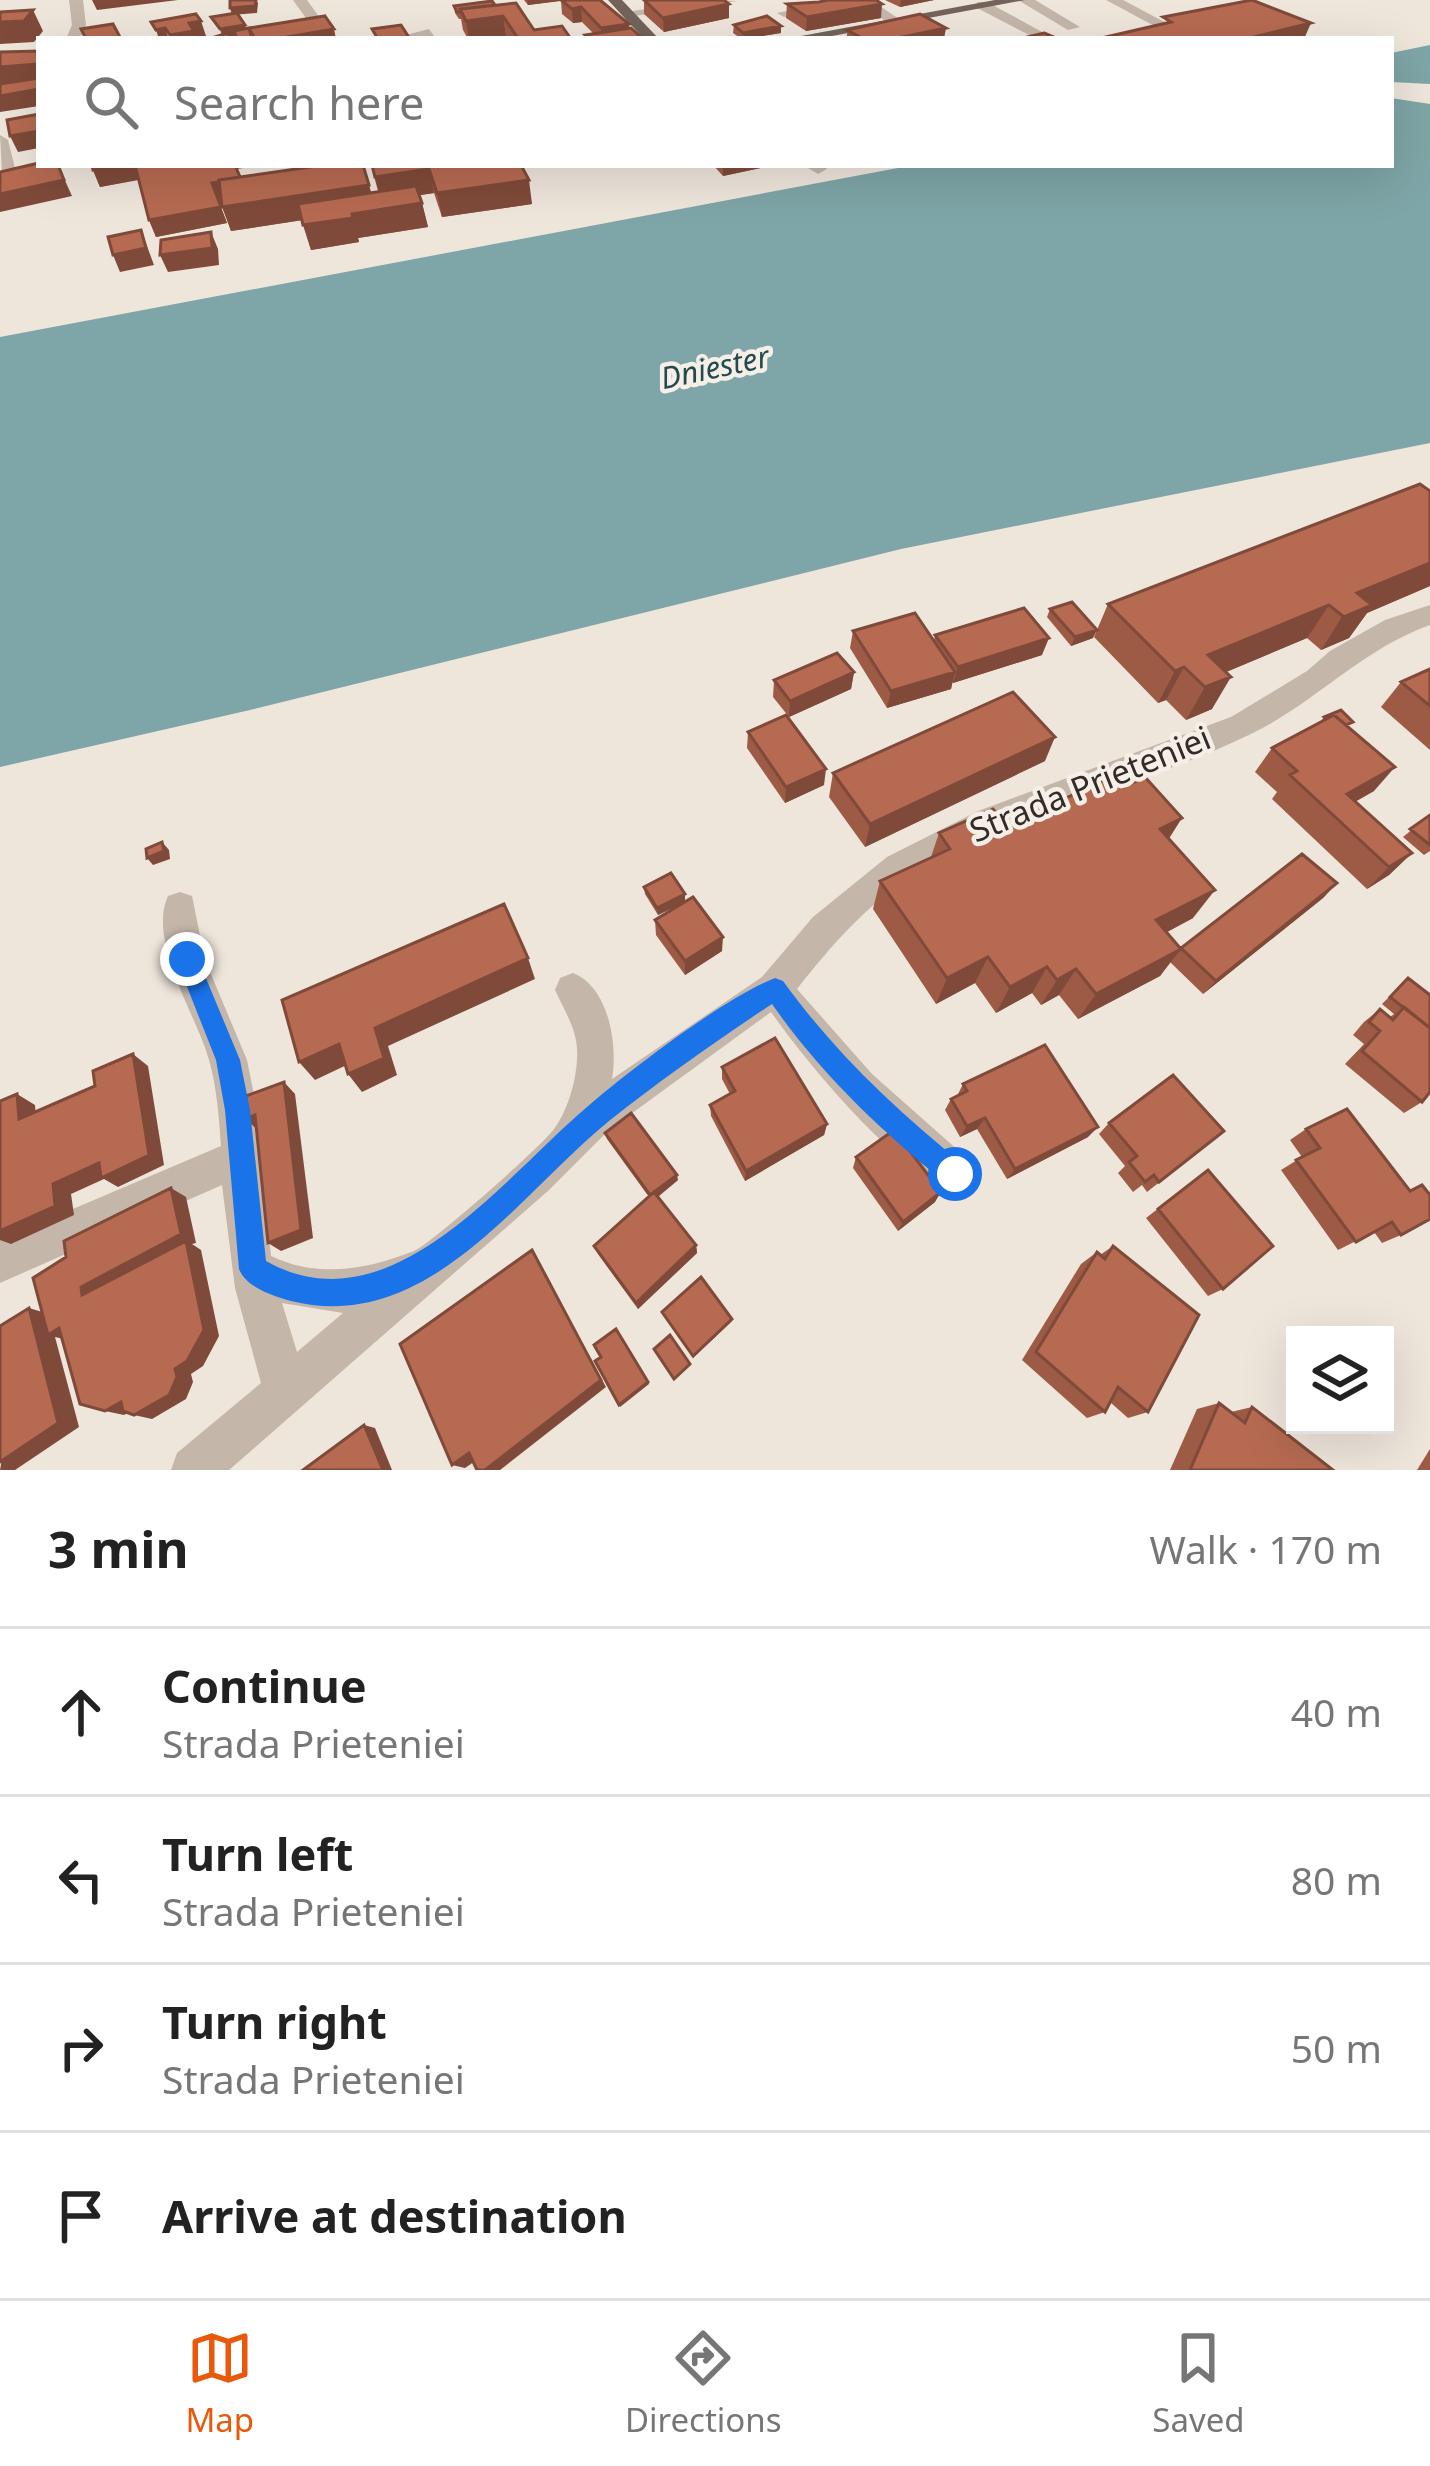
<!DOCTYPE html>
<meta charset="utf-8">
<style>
body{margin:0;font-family:"Noto Sans",sans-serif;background:#f2f2f2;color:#222}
.controls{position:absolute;right:36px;bottom:36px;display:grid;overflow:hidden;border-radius:0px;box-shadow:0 12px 48px #0002}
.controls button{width:108px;height:108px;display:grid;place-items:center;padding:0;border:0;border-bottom:3px solid #e0e0e0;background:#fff;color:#222;font:60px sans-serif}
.stop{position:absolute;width:36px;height:36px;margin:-27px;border:9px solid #1a73e8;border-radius:50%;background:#fff}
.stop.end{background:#1a73e8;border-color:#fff;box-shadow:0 3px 12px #0008}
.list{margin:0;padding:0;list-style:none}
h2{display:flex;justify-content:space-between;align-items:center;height:156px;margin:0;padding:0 48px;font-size:51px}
h2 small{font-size:39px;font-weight:400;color:#767676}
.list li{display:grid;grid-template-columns:78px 1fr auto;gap:36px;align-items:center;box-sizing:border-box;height:168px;padding:0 48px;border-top:3px solid #e0e0e0}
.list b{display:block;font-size:45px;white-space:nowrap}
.list p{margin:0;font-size:39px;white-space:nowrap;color:#767676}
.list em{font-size:39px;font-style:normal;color:#767676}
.icon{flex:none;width:66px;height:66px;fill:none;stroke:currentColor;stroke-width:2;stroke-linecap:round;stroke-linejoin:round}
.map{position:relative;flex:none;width:1430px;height:1470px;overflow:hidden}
.search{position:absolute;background:#fff;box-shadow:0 12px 48px #0002;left:36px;right:36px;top:36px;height:132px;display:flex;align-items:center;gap:30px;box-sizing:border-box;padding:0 42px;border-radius:0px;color:#767676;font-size:45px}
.sheet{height:828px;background:#fff}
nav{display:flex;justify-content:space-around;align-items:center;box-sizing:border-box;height:168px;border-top:3px solid #e0e0e0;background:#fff;font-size:33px;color:#767676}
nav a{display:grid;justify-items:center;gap:6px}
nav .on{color:#ea580c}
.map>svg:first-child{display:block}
.water{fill:#7ea5a7}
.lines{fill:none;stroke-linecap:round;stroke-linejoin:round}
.minor{fill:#c4b6a9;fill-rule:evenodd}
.major{fill:#73635a;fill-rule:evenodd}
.wall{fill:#9d5b46}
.shaded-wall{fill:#7f4a39}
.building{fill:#b66a51;stroke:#7f4a39;stroke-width:3}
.route{fill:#1a73e8}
.labels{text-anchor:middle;stroke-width:9;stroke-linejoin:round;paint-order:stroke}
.far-water-label{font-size:30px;font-style:italic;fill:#234b4f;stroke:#f6efe7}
.street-label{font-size:33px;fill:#322b28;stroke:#f6efe7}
</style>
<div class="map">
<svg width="1430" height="1470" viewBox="0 0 1430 1470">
<rect width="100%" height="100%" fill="#eee5db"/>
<path class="water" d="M 1430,45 L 1430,84 L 1391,82 L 1391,53 Z
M 1391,98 L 1430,104 L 1430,443 L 901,549 L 250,710 L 0,767 L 0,337 L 914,165 L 1391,165 Z"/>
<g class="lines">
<path class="minor" d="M 69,0 L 83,0 L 86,25 L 80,39 L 66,39 L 72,25 Z
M 293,0 L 307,0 L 335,39 L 321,39 Z
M 704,0 L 737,1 L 627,17 L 620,13 Z
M 838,0 L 871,0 L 902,21 L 890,24 L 860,4 L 784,17 L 777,13 Z
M 1018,0 L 1035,0 L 1080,27 L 1068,30 Z
M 1106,0 L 1123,0 L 1187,34 L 1175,37 Z
M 977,2 L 987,2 L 1055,39 L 1037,39 L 977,8 Z
M 429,29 L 434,36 L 400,39 L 402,36 Z
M 0,135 L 8,140 L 17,176 L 2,172 Z
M 803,165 L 823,165 L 827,169 L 818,174 Z
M 1430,605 L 1430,625 C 1362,649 1315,703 1251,734 C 1141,787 1020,811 914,875 C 868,903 830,947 797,989 L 872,1074 L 969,1160 L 975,1174 L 969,1188 L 955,1194 C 895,1169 809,1066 771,1012 L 609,1130 L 549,1190 L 229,1470 L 171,1470 L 177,1453 L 261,1383 L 235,1288 L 222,1185 L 0,1283 L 0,1240 L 221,1146 C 219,1118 217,1088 209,1060 C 197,1016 147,941 168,896 L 180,892 L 192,896 L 205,960 L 247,1060 L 257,1110 L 271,1256 C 319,1279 368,1269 414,1251 C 431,1244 541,1147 554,1129 C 567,1112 576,1082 577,1059 C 579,1032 566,1014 555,990 L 560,978 L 573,973 C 609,987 618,1045 612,1079 L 762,977 L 813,917 L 887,857 L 978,811 L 1231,717 L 1307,671 L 1330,651 L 1385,620 ZM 282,1303 L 343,1313 L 297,1352 Z"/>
<path class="major" d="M 608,0 L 622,0 L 659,39 L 644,39 Z
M 995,0 L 1025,0 L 816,39 L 785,39 Z"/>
</g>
<path class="wall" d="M 524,0 L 600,0 L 629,24 L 629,28 L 643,39 L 585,39 L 585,35 L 593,33 L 582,22 L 573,23 L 562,14 L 561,1 L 528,5 Z
M 644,0 L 729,18 L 664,32 L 644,14 Z
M 885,0 L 934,0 L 900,7 Z
M 819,2 L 881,18 L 806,31 L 786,18 L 787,4 Z
M 495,5 L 534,30 L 571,39 L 506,37 L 468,39 L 463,30 L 461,19 L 459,19 L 455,13 L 454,6 Z
M 734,25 L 781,33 L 742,39 L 733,33 Z
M 847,30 L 944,39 L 847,39 Z
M 295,165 L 363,165 L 371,192 L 378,191 L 371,165 L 521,165 L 532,204 L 442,217 L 434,193 L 420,195 L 428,227 L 358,238 L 359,242 L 311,250 L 302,220 L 231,231 L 221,199 L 218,200 L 227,223 L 156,237 L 149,220 L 139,180 L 100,187 L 93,170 L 250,167 L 237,169 L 240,177 L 297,169 Z
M 713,165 L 775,165 L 723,176 Z
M 1430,491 L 1430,586 L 1367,613 L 1349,638 L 1321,650 L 1307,638 L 1226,672 L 1212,709 L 1186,720 L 1166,700 L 1158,703 L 1094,637 L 1108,604 Z
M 1050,609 L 1093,638 L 1071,646 L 1047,617 Z
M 853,631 L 934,640 L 935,635 L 1042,655 L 953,683 L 952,682 L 951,689 L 887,708 L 850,648 Z
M 1430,669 L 1430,750 L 1381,707 L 1401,682 Z
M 854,672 L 851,689 L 789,717 L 773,697 L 774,680 Z
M 1324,717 L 1349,727 L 1374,791 L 1355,802 L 1412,853 L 1389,875 L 1367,889 L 1272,799 L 1277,792 L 1255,772 L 1272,748 L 1320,723 Z
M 748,732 L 824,785 L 785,803 L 747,748 Z
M 1045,761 L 865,847 L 829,797 L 833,773 Z
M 1430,815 L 1430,851 L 1424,855 L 1403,837 Z
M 1007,825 L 1169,839 L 1193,918 L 1167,932 L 1180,948 L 1337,883 L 1323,898 L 1203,994 L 1170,962 L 1160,976 L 1078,1019 L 1059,995 L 1041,1005 L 1032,993 L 996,1013 L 975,983 L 936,1004 L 873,909 L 880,881 L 931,857 L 939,833 Z
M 644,887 L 685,894 L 685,902 L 658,915 L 645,894 Z
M 655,920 L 722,951 L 685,975 L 656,935 Z
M 1408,978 L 1422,1102 L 1404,1113 L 1345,1064 L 1364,1044 L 1353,1035 L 1364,1022 L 1380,1009 L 1390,1017 L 1394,1014 L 1382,1004 Z
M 722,1067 L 827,1124 L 824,1135 L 745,1181 L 711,1116 L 710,1105 L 730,1094 L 722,1079 Z
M 963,1084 L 1088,1137 L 1007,1179 L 977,1129 L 960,1137 L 945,1110 L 951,1099 L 957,1096 Z
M 1347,1109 L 1401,1235 L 1382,1243 L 1374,1232 L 1338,1250 L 1281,1170 L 1302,1157 L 1290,1140 L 1306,1129 Z
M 1109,1123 L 1224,1131 L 1147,1192 L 1142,1185 L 1133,1192 L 1118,1173 L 1125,1166 L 1099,1134 Z
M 605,1133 L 678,1180 L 658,1197 L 696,1245 L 697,1253 L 638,1309 L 598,1254 L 594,1246 L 649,1197 L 607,1139 Z
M 856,1157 L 935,1202 L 898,1231 L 853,1168 Z
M 1208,1170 L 1223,1289 L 1208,1296 L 1146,1218 Z
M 1113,1246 L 1148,1412 L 1128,1418 L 1110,1402 L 1105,1412 L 1087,1418 L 1022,1360 L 1081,1264 L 1097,1252 L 1100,1255 Z
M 1219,1403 L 1231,1412 L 1252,1407 L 1333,1470 L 1170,1470 L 1197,1409 Z
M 1430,1449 L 1430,1470 L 1417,1470 Z"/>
<path class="shaded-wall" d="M 92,0 L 178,0 L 97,10 Z
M 256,0 L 258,3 L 257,13 L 232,15 L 230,8 Z
M 527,0 L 566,0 L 528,5 Z
M 901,0 L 934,0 L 900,7 Z
M 729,4 L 729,18 L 664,32 L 663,18 Z
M 882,4 L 881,18 L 806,31 L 807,17 Z
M 581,7 L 582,22 L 573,23 L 572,9 Z
M 33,10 L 43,31 L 34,42 L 0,44 L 0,22 Z
M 503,16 L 506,37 L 469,39 L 466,21 Z
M 201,21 L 206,36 L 196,37 L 197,39 L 171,39 L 170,35 L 189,23 Z
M 1311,23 L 1304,39 L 1246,39 Z
M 629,24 L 630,39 L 602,39 L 601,28 Z
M 245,25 L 250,39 L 234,31 L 236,39 L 223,39 L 220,29 Z
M 781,26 L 781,33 L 743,39 L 743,33 Z
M 165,28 L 169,39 L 159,39 L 156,30 Z
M 946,28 L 944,39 L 893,39 Z
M 334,29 L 336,39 L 276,39 Z
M 39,64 L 39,87 L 0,90 L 0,67 Z
M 39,89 L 39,106 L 0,112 L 0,96 Z
M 39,131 L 39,148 L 18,152 L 10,136 Z
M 58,165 L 72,196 L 0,212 L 0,194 Z
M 124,165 L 135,165 L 141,179 L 100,187 L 93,170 Z
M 723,165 L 775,165 L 723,176 Z
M 429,169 L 434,193 L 381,201 L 375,177 Z
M 240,178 L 246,194 L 218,200 L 212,183 Z
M 529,180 L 532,204 L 442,217 L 437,193 Z
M 369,185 L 375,209 L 231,231 L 222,207 Z
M 422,203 L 428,227 L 358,238 L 359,242 L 311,250 L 303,225 L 352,214 Z
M 221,207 L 227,223 L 156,237 L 149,220 Z
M 141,230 L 154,265 L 120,272 L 113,255 Z
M 211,232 L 218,249 L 219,265 L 168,272 L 160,255 Z
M 1430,563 L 1430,586 L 1367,613 L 1349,638 L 1321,650 L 1357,593 Z
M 1329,605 L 1307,638 L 1200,683 L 1208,655 Z
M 1097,630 L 1093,638 L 1071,646 L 1075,637 Z
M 1049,638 L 1042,655 L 953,683 L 958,667 Z
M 1184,667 L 1166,700 L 1158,703 L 1175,671 Z
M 854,672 L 851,689 L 789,717 L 790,701 Z
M 955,672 L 951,689 L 887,708 L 891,691 Z
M 1231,677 L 1212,709 L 1186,720 L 1205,687 Z
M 1055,737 L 1045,761 L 865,847 L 870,824 Z
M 1395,767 L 1374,791 L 1332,814 L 1347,794 Z
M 826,769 L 824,785 L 785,803 L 786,787 Z
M 1182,818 L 1163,848 L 1160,829 Z
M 162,842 L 169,850 L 170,859 L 153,865 L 147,858 Z
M 1412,853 L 1389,875 L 1367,889 L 1389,867 Z
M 1337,883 L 1323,898 L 1203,994 L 1216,981 Z
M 1215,890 L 1193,918 L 1137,948 L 1156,920 Z
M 685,894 L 685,902 L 658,915 L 657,908 Z
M 723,937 L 722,951 L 685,975 L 685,961 Z
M 1181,949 L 1160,976 L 1078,1019 L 1096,994 Z
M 988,957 L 975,983 L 936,1004 L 947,978 Z
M 528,958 L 535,979 L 388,1046 L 397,1075 L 362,1092 L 348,1074 L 375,1028 Z
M 1047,967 L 1032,993 L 996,1013 L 1010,987 Z
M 1076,969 L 1059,995 L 1041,1005 L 1057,980 Z
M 339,1044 L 353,1062 L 315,1080 L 299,1062 Z
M 133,1054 L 148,1066 L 164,1165 L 118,1187 L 104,1179 L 71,1194 L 74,1215 L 11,1244 L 0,1240 L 0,1231 L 53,1184 Z
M 284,1082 L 295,1094 L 313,1238 L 281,1251 L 268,1243 Z
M 17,1094 L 35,1105 L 37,1130 L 19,1119 Z
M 255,1115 L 258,1130 L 245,1119 Z
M 985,1118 L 977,1129 L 960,1137 L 967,1126 Z
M 827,1124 L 824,1135 L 745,1181 L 746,1171 Z
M 1098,1127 L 1088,1137 L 1007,1179 L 1015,1169 Z
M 677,1175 L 678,1180 L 652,1201 L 651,1197 Z
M 171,1188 L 186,1197 L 196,1243 L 192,1244 L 201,1250 L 219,1336 L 203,1366 L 191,1374 L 193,1382 L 186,1399 L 152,1419 L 134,1415 L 82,1295 L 81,1287 Z
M 941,1192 L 935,1202 L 898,1231 L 903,1222 Z
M 696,1245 L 697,1253 L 638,1309 L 636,1303 Z
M 532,1250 L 606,1387 L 500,1470 L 485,1470 Z
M 29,1308 L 49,1314 L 68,1340 L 55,1337 L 79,1427 L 15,1470 L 0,1470 Z
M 732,1319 L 731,1322 L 693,1358 L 693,1356 Z
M 648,1382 L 649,1384 L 620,1407 L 619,1405 Z
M 121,1402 L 140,1406 L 124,1415 L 105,1411 Z
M 364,1425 L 375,1428 L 392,1470 L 383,1470 Z
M 469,1453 L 481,1457 L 465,1468 L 452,1465 Z"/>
<path class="building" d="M 230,0 L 256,0 L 255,6 L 230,8 Z
M 561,0 L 600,0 L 629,24 L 601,28 L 581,7 L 572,9 Z
M 644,0 L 724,0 L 729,4 L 663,18 Z
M 828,0 L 876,0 L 882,4 L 807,17 L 787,4 L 819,2 Z
M 1252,0 L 1311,23 L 1246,39 L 1097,39 L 1171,22 L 1163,17 Z
M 492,1 L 495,5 L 460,9 L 461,12 L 457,12 L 454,6 Z
M 516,3 L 534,30 L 562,26 L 571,39 L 503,39 L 517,37 L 503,16 L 466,21 L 460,9 Z
M 33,10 L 24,21 L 0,22 L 0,12 Z
M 237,13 L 245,25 L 220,29 L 211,17 Z
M 196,14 L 201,21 L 189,23 L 194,31 L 170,35 L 165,28 L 156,30 L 151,22 Z
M 920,14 L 946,28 L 893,39 L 864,39 L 847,30 Z
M 325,16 L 334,29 L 276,39 L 255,39 L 249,28 Z
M 767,16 L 781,26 L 743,33 L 734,25 Z
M 113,24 L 121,39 L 86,39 L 81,29 Z
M 401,25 L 410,39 L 378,39 L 372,29 Z
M 249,28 L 252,39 L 237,39 L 234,31 Z
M 631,28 L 643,39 L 589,39 L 585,35 Z
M 227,33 L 231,39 L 209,39 Z
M 1044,33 L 1058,39 L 1019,39 Z
M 39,51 L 39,64 L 0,67 L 0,52 Z
M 39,78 L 39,89 L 0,96 L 0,84 Z
M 39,114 L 39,131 L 10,136 L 7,120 Z
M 39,163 L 39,165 L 58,165 L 64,180 L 0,194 L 0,172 Z
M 92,165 L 124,165 L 93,170 Z
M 135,165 L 235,165 L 240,177 L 219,180 L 219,182 L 212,183 L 221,207 L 149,220 Z
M 324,165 L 363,165 L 369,185 L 222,207 L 219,180 Z
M 372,165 L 521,165 L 529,180 L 437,193 L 429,169 L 375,177 Z
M 416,186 L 422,203 L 352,214 L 353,218 L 303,225 L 298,204 Z
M 141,230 L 146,248 L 113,255 L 108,237 Z
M 211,232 L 212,248 L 160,255 L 161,240 Z
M 1420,484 L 1430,491 L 1430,563 L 1357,593 L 1372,605 L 1344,617 L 1329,605 L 1208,655 L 1231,677 L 1205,687 L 1184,667 L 1175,671 L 1108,604 Z
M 1072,602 L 1097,630 L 1075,637 L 1050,609 Z
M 1024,608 L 1049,638 L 958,667 L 935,635 Z
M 915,613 L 955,672 L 891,691 L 853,631 Z
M 837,653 L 854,672 L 790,701 L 774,680 Z
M 1430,669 L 1430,706 L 1401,682 Z
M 1013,692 L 1055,737 L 870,824 L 833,773 Z
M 1341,710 L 1353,722 L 1346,725 L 1334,715 L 1326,719 L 1324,717 Z
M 786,715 L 826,769 L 786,787 L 748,732 Z
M 1334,715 L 1395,767 L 1347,794 L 1412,853 L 1389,867 L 1290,775 L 1297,771 L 1272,748 Z
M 1114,776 L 1124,787 L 1145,777 L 1182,818 L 1160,829 L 1215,890 L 1156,920 L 1181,949 L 1096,994 L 1076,969 L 1057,980 L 1047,967 L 1010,987 L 988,957 L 947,978 L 880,881 L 950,849 L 939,833 L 993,809 L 1007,825 Z
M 1430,815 L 1430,845 L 1410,829 Z
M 162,842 L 164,851 L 147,858 L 146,849 Z
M 1302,854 L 1337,883 L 1216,981 L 1181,948 Z
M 671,873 L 685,894 L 657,908 L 644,887 Z
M 693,897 L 723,937 L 685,961 L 655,920 Z
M 504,904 L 528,958 L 375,1028 L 384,1058 L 348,1074 L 339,1044 L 299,1062 L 282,1000 Z
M 1408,978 L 1430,995 L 1430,1028 L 1390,997 Z
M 1404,1007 L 1430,1028 L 1430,1092 L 1422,1102 L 1362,1051 L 1380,1031 L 1369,1022 L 1380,1009 L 1393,1020 Z
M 775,1038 L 827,1124 L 746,1171 L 710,1105 L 735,1091 L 722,1067 Z
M 1045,1045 L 1098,1127 L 1015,1169 L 985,1118 L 967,1126 L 951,1099 L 967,1091 L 963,1084 Z
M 133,1054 L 149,1155 L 101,1178 L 99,1163 L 53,1184 L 55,1206 L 0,1231 L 0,1101 L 17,1094 L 19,1119 L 95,1086 L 93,1071 Z
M 1173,1075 L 1224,1131 L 1159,1182 L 1154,1175 L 1145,1182 L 1129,1162 L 1137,1156 L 1109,1123 Z
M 284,1082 L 301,1230 L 268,1243 L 255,1115 L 245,1119 L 243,1097 Z
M 1347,1109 L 1410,1191 L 1422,1185 L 1430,1195 L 1430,1219 L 1401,1235 L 1392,1222 L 1356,1242 L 1296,1160 L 1320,1148 L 1306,1129 Z
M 631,1113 L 677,1175 L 650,1195 L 605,1133 Z
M 894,1130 L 941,1192 L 903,1222 L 856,1157 Z
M 1208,1170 L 1273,1246 L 1223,1289 L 1158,1209 Z
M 171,1188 L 181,1234 L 81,1287 L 82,1295 L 186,1241 L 204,1330 L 187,1361 L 175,1369 L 177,1377 L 169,1395 L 134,1415 L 123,1411 L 121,1402 L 105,1411 L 80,1404 L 59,1328 L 48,1335 L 33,1278 L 66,1257 L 64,1241 Z
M 654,1192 L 696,1245 L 636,1303 L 594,1246 Z
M 1113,1246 L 1199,1315 L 1148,1412 L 1118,1387 L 1105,1412 L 1036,1352 L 1097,1252 L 1105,1259 Z
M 532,1250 L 601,1380 L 485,1470 L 477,1470 L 469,1453 L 452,1465 L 400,1344 Z
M 701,1277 L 732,1319 L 693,1356 L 662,1312 Z
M 29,1308 L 58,1423 L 0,1462 L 0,1326 Z
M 616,1329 L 648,1382 L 619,1405 L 595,1361 L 601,1357 L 594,1345 Z
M 670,1335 L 690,1364 L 674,1379 L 654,1349 Z
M 1219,1403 L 1245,1423 L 1252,1407 L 1333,1470 L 1190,1470 Z
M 364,1425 L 383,1470 L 303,1470 Z"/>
<path class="route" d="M 187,949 L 195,952 L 240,1060 L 250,1110 L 266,1261 C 390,1331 503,1178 587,1107 C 630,1070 724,998 775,978 L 783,981 C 835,1053 896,1110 964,1165 L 968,1174 L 964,1183 L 955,1187 L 946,1183 C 880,1130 821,1074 772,1004 C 716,1041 662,1079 609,1121 C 518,1195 427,1335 291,1301 C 272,1296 246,1287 239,1269 L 225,1110 L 216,1060 L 176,959 Z"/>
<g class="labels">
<g class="far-water-label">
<text transform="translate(715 368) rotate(-12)" y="10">Dniester</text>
</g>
<g class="street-label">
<text transform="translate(1090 784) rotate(-22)" y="12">Strada Prieteniei</text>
</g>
</g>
</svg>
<div class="controls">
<button><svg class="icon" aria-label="layers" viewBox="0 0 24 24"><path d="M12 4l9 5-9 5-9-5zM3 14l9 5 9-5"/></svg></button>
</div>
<div class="stop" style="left:955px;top:1174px"></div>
<div class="stop end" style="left:187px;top:959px"></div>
<div class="search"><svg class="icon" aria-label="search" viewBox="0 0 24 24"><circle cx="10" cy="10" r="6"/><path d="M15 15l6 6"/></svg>Search here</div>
</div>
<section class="sheet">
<h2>3 min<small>Walk · 170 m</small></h2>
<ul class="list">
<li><svg class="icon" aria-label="ahead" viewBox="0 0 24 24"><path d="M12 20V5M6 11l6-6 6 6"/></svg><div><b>Continue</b><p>Strada Prieteniei</p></div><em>40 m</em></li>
<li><svg class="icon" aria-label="left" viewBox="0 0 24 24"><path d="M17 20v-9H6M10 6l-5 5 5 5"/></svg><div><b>Turn left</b><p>Strada Prieteniei</p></div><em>80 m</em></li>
<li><svg class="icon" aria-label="right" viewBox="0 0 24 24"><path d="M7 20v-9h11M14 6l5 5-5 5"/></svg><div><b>Turn right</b><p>Strada Prieteniei</p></div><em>50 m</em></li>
<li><svg class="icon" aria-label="arrive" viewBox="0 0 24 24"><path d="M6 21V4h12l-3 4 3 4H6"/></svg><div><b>Arrive at destination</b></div></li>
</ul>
</section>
<nav>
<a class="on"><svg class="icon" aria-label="map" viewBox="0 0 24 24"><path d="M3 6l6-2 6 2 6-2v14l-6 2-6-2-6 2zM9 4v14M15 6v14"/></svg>Map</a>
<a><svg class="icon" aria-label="directions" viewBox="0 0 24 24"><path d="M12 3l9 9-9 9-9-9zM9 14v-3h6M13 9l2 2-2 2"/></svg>Directions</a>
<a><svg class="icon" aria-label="saved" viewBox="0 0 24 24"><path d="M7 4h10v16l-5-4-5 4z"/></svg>Saved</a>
</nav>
